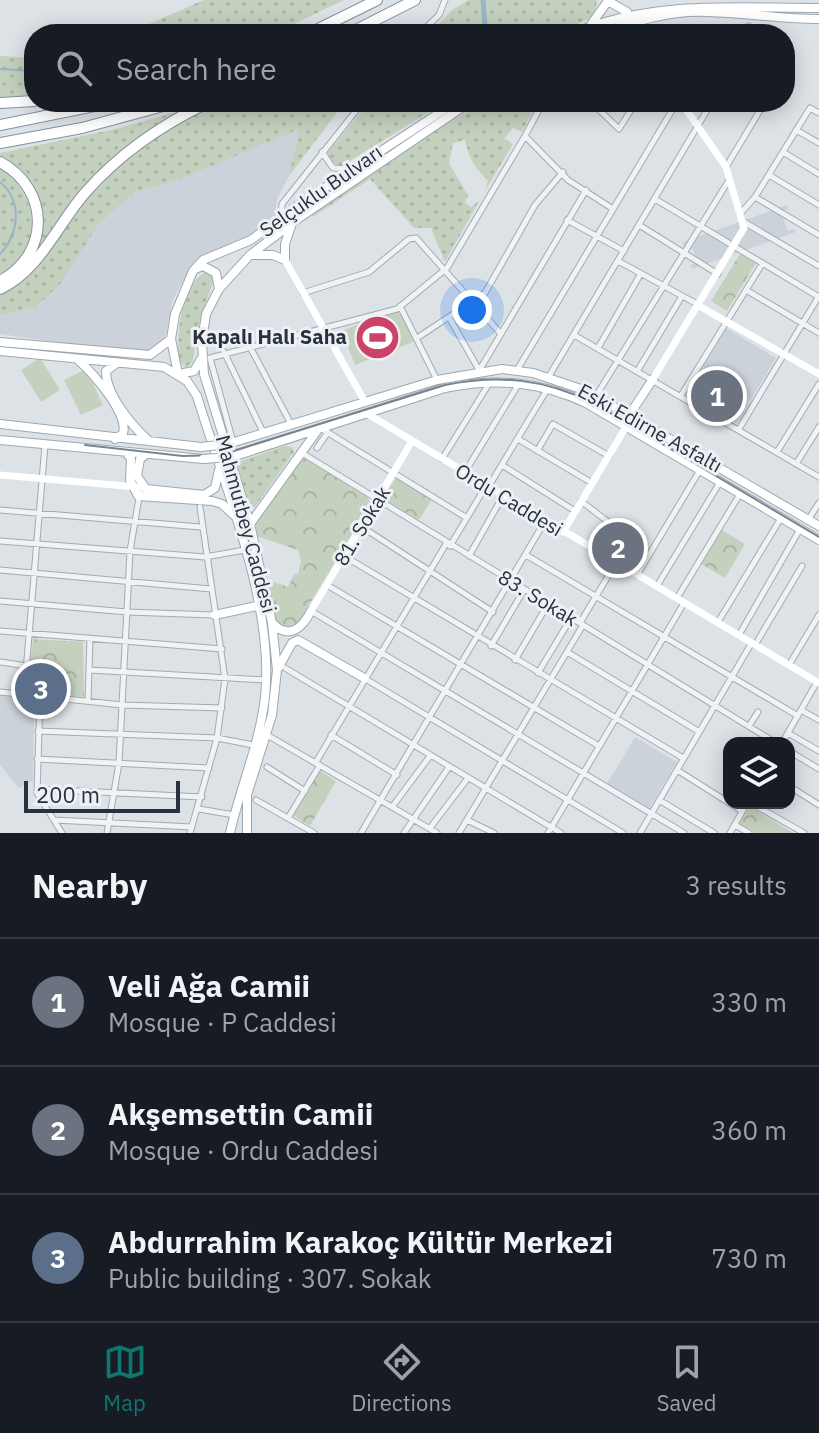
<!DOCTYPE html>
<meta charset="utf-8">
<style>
body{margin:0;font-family:"IBM Plex Sans",sans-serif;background:#242831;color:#f1f3f6}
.controls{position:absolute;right:24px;bottom:24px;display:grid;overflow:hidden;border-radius:16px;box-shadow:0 4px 20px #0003}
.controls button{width:72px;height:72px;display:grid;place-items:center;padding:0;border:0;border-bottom:2px solid #363941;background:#171b24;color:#f1f3f6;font:40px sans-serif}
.scale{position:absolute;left:24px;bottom:20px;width:156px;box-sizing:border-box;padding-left:8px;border:4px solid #27323e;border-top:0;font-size:22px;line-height:28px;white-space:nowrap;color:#27323e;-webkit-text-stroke:6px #edf1f5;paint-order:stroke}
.you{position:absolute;left:472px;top:310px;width:28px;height:28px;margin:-20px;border:6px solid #fff;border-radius:50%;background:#1a73e8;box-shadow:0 0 0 12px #1a73e833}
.badge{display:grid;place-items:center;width:52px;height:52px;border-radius:50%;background:#0f766e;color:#fff;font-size:26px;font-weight:700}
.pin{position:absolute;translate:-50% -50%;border:4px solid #fff;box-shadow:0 2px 8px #0006}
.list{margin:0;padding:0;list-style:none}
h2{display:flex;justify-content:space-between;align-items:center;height:104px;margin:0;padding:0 32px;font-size:34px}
h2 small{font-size:26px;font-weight:400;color:#9ea1a6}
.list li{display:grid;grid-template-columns:52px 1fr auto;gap:24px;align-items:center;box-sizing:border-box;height:128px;padding:0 32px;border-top:2px solid #363941}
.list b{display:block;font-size:30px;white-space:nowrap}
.list p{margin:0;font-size:26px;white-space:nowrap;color:#9ea1a6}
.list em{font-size:26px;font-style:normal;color:#9ea1a6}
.icon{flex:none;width:44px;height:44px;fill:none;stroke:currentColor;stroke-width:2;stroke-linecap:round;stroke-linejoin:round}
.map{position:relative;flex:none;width:819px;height:833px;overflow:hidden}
.search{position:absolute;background:#171b24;box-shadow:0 4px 20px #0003;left:24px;right:24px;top:24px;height:88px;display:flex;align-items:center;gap:20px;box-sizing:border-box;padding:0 28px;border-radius:32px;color:#9ea1a6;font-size:30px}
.sheet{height:488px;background:#171b24}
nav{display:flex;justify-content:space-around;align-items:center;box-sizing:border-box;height:112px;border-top:2px solid #363941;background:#171b24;font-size:22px;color:#9ea1a6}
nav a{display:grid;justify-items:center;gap:4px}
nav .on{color:#0f766e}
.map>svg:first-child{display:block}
.built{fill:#cbd2d9}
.grass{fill:url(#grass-dots)}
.park{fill:url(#park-crowns)}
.garden{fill:#c5d1bf}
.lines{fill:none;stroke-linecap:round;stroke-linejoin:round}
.stream{stroke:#98b4c7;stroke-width:2}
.canal{stroke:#98b4c7;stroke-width:5}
.street-casing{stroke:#a3aab1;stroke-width:7}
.primary-casing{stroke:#9da8b3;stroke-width:10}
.highway-casing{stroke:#85919e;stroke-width:12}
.street{stroke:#f0f3f5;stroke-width:5}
.secondary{stroke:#fff;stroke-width:7}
.primary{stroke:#fff;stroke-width:8}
.highway{stroke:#fff;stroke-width:10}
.tram{stroke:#778490;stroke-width:2}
.primary-bridge-casing{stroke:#9da8b3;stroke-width:10;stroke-linecap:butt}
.primary-bridge{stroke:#fff;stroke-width:8}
.labels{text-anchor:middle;stroke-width:6;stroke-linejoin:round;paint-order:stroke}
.street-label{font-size:20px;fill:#27323e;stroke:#edf1f5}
.poi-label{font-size:20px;font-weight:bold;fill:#27323e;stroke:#edf1f5;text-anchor:end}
</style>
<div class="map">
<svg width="819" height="833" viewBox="0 0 819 833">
<defs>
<pattern id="grass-dots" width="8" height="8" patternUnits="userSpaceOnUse" patternTransform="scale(2)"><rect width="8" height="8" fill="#c5d1bf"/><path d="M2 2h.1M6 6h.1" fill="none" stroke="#a9b4a5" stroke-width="1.8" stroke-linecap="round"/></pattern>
<pattern id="park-crowns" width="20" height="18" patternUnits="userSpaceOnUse" patternTransform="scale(2)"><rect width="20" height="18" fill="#c5d1bf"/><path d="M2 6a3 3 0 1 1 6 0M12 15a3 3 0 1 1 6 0" fill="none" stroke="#a9b4a5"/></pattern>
</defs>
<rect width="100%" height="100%" fill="#dde2e7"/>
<path class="built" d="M 299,128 L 289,176 L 277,199 L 275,218 L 251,237 L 191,267 L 173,299 L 165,338 L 153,352 L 110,350 L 0,334 L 0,316 L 36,307 L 61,283 L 99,224 L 134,193 L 183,178 Z
M 787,205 L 788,209 L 781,212 L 788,231 L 794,229 L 796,232 L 692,269 L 691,265 L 697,262 L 691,244 L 684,246 L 683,242 Z
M 726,328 L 776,358 L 751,400 L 701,371 Z
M 0,695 L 34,700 L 33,781 L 19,788 L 0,765 Z
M 635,737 L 677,762 L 649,809 L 607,784 Z"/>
<path class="grass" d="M 204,0 L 344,0 L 273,34 L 126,34 Z
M 468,0 L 597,0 L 595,15 L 558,34 L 429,34 L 452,10 Z
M 0,56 L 34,58 L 34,97 L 0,99 Z
M 221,102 L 345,102 L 289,176 L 299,129 L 183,178 L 134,193 L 99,224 L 61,283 L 36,307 L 0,316 L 0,293 C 42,274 62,228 90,194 C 123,153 173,122 221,102 Z
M 370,102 L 445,102 L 342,166 L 328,162 L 327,153 Z
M 483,102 L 537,102 L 522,132 L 513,128 L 504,139 L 513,144 L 485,191 L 488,181 C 474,167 469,158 465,140 L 453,143 L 449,163 L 468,195 L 465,202 L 471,207 L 479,201 L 445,262 L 431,228 L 414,228 L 370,179 L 313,217 L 311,214 L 426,136 Z
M 180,111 C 120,148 75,196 36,253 C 50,214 39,175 0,157 L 0,153 L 116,129 Z
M 0,168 C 39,194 46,249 0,274 Z
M 206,272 L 214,279 L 197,331 L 193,361 L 186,368 L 178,360 C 178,334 179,285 206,272 Z
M 285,446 L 292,447 L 294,452 L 255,507 L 250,507 L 235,463 Z"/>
<path class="park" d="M 740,254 L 756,263 L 727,311 L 711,301 Z
M 304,458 L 367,497 L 371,503 L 298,623 L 284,628 L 274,620 L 266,579 L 288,587 L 294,574 L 298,574 L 301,560 L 298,550 L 257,536 L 255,520 Z
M 396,478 L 432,499 L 419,520 L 383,498 Z
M 722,530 L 745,544 L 725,578 L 701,564 Z
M 33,639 L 83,642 L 84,697 L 51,694 L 51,687 L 28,684 Z
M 319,770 L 336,781 L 310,826 L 293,815 Z
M 750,807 L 793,833 L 755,833 L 739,824 Z"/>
<path class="garden" d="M 400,308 L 413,342 L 355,365 L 342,331 Z
M 40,358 L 60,390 L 41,402 L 21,370 Z
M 86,369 L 103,405 L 81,415 L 64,380 Z"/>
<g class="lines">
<path class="stream" d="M 484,1 L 485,0
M 0,69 L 34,71
M 0,182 C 23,201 19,234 0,254"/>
<path class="canal" d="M 475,34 L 485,26 L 483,0"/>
<defs>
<path id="street" d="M 419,34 L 439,15 L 445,0
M 705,34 L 712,28 L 741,31 L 749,26
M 543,102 L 525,136 L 568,180 L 613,209
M 591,102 L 619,129 L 636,102
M 796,130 L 819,143
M 322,152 L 333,168 L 351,169
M 783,152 L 819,174
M 726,167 L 765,102
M 769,175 L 819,205
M 755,197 L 819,235
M 655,199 L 819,297
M 740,214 L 755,197 L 810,108 L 819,113
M 281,216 L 282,204 L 363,102
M 567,220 L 624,251
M 744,222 L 819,266
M 639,225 L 718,274
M 618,261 L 699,305
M 746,290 L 819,333
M 303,293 L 369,272 L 409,239 L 416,238 L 501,334
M 400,306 L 437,380
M 450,319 L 479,370
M 574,335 L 819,477
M 417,338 L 485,293 L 535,205 L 563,172
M 250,347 L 291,424
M 598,348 L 640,275
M 224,352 L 264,434
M 517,370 L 677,102
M 638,370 L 682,296
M 479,371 L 586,190
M 549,376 L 712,102
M 682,394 L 762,264
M 596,396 L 729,180
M 322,429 L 467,518
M 739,429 L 819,296
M 518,439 L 592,483
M 233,442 L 210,358 L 397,309 L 447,268 L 525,136
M 317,448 L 328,432
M 537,451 L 553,424 L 609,456
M 777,452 L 819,384
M 302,453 L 776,743
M 442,459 L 490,382
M 796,464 L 819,427
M 502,465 L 575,511
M 465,472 L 518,385
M 489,486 L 548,388
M 581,501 L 638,545 L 623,568
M 0,510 L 200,527
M 808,520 L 819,503
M 362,527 L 493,612
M 0,541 L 205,557 L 245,550
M 450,546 L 486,486
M 526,555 L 798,716
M 344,556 L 683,758
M 469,556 L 503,496
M 0,570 L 211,589
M 637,575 L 700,470
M 327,585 L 599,746
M 657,586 L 720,482
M 677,598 L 740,494
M 0,601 L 127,612 L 214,615
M 311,611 L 684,833
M 718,622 L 781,518
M 580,623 L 616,563
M 0,631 L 222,649
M 739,635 L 800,529
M 755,645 L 802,566
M 491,646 L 524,590
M 567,652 L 698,731
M 515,660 L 548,604
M 0,662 L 27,666
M 789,665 L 819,615
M 285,668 L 561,833
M 89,670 L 266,680
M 538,673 L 571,618
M 364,678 L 623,833
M 0,692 L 122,705 L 222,708
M 24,695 L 45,445
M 40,698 L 37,793 L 62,833
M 88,701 L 90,638
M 801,710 L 819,720
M 749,726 L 758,712
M 38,731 L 217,738 L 253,745
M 788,733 L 819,751
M 267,735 L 437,833
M 331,735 L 397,775
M 782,743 L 817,682
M 789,751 L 819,769
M 37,759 L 209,768
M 316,762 L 446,544
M 267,767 L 305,791
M 677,770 L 742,811
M 789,786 L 819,805
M 37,789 L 202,797
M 256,800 L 314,833
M 659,800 L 714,833
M 751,803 L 804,833
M 392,807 L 430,756
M 199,809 L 234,815
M 288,818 L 320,765
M 54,820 L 192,827
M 467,820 L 494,833
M 735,825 L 749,833
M 430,828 L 468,778
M 107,833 L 119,763 L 130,551 L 141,486
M 190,833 L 217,738 L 225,679 L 200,507
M 361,833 L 545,521
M 404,833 L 449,767
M 459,833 L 583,625
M 548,833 L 684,603
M 640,833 L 751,644
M 730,833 L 747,803"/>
<path id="primary" d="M 592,23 L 608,1 L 627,12
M 571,34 C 652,0 732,8 819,8
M 598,34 C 632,22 671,10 707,12 C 745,13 781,19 819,19
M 251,255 L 273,255 L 285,260 L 285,244 L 291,226
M 195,269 L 203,266 L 216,273 L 219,289
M 0,342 L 150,355 L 171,339
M 0,351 L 164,367 L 187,381 L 197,396 C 224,486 275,603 265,697 C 260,743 240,788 230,833
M 77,359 C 92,372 129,413 123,434 L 115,439
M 117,363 L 106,371 C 106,395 132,426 149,441
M 178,374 L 171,339 L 175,314 L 193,271 L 203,260 L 251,240 L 294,208 L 456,102
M 179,374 L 194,371 L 201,359
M 628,417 L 653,379
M 0,424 L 201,447
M 0,440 L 203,459
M 228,444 L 437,380 L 502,369 L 533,373 L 587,391 L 819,526
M 126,452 L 131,459 L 130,480 L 138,496 L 212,501 L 222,504 L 235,516
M 145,455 L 140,459 L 137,476 L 146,489 L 204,495 L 215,488 L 219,470
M 232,457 L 445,388 C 496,378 539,381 586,403 L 819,540
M 250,524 L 317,431
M 215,615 L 261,605
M 273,624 C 290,640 303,627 311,611
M 277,670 L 292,643 L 298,640 L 364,678
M 247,833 L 247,795 L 272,715 L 277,670 L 272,623 L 250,524 L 204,374 L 202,342 L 206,314 L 219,289 L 250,255 L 299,218 L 470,102"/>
<path id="highway" d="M 308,34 L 377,0
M 348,34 L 415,0
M 0,103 L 34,101
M 0,125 L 114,102
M 0,143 L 82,128 L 178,102
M 0,162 C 50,189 51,254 0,281
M 0,289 C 40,270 57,225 85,193 C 119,154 163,124 209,102"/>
</defs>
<use href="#street" class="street-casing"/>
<use href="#primary" class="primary-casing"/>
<use href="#highway" class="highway-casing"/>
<use href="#street" class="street"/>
<path class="secondary" d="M 285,260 L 365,402
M 699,306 L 819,374
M 653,379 L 744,228 L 726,167 L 681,102
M 366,413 L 819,683
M 0,475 L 137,487
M 563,532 L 626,427
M 311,611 L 412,441"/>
<use href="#primary" class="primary"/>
<use href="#highway" class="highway"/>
<path class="tram" d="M 85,445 L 183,456 L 220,455 L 445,385 C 498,374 545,379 593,403 L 819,537"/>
<defs>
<path id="primary-bridge" d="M 201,447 L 228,444
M 203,459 L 232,457"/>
</defs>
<use href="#primary-bridge" class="primary-bridge-casing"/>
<use href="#primary-bridge" class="primary-bridge"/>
</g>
<defs>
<symbol id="stadium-disc" viewBox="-11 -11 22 22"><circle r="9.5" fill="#cd4267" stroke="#edf1f5"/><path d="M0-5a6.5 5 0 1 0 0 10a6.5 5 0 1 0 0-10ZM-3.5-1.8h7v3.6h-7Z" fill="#fff"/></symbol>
</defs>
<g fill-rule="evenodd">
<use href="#stadium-disc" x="352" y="312" width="51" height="51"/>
</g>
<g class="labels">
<g class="street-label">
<text transform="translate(321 191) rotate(-35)" y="7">Selçuklu Bulvarı</text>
<text transform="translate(650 428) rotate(29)" y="7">Eski Edirne Asfaltı</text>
<text transform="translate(509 500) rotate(31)" y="7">Ordu Caddesi</text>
<text transform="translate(246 524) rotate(75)" y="7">Mahmutbey Caddesi</text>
<text transform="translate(362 526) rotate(-59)" y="7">81. Sokak</text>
<text transform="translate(538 598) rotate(31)" y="7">83. Sokak</text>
</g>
<g class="poi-label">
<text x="347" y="344">Kapalı Halı Saha</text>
</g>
</g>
</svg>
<div class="controls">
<button><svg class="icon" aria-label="layers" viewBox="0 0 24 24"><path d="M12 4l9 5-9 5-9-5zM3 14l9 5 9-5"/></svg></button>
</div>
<div class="scale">200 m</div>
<div class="you"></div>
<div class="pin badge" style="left:717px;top:396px;background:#6b7280">1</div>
<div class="pin badge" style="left:618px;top:548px;background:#6b7280">2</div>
<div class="pin badge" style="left:41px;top:689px;background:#5c6f8a">3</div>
<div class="search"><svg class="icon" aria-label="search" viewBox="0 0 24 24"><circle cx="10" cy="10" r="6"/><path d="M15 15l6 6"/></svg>Search here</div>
</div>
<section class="sheet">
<h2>Nearby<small>3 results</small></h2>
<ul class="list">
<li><span class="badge" style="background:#6b7280">1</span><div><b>Veli Ağa Camii</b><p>Mosque · P Caddesi</p></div><em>330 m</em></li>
<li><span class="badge" style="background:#6b7280">2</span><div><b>Akşemsettin Camii</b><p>Mosque · Ordu Caddesi</p></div><em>360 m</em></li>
<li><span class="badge" style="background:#5c6f8a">3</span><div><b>Abdurrahim Karakoç Kültür Merkezi</b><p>Public building · 307. Sokak</p></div><em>730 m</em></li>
</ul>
</section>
<nav>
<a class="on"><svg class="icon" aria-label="map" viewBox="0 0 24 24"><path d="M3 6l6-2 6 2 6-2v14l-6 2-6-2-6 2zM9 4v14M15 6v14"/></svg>Map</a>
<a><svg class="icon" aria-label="directions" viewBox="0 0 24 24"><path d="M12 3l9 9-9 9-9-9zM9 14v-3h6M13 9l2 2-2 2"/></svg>Directions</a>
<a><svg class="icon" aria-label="saved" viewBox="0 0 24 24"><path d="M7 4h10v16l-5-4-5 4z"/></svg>Saved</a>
</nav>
